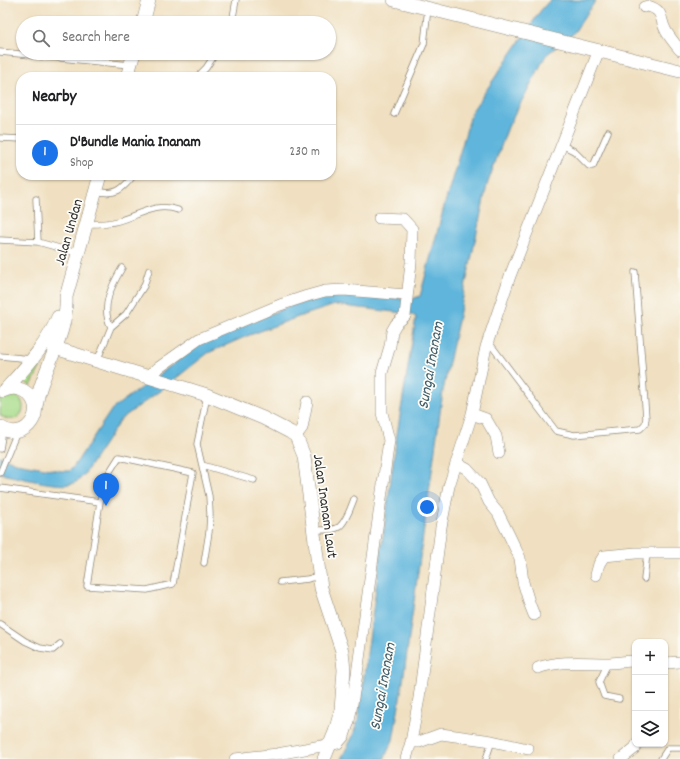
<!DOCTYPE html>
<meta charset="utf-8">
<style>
body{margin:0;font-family:Dekko,sans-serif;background:#f2f2f2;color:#202124}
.controls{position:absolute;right:12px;bottom:12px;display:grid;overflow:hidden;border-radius:8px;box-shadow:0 1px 3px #0004}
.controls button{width:36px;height:36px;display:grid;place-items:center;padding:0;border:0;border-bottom:1px solid #e0e0e0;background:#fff;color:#202124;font:20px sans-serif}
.you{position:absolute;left:427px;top:507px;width:14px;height:14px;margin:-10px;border:3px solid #fff;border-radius:50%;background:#1a73e8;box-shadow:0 0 0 6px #1a73e833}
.badge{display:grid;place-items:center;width:26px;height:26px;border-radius:50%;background:#1a73e8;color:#fff;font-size:13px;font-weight:700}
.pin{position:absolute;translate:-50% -33px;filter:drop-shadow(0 1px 2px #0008)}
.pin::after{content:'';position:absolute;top:21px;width:14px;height:12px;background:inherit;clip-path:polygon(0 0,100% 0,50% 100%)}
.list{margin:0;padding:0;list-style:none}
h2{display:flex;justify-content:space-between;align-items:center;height:52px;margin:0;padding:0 16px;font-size:17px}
h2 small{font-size:13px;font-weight:400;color:#757577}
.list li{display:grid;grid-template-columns:26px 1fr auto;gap:12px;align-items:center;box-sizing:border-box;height:56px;padding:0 16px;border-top:1px solid #e0e0e0}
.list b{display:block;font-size:15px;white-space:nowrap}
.list p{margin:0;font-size:13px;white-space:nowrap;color:#757577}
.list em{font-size:13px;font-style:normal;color:#757577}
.icon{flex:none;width:22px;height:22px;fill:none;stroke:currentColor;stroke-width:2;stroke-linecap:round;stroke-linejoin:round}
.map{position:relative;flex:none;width:680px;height:759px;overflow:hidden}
.search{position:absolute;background:#fff;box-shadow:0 1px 3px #0004;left:16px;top:16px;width:320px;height:44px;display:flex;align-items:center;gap:10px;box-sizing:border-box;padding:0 14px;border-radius:22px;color:#757577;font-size:15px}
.panel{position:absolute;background:#fff;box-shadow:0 1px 3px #0004;left:16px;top:72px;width:320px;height:108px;border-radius:16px}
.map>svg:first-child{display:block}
.green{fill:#a9db8a;stroke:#6a835a}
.water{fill:#5eb5db;stroke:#447083}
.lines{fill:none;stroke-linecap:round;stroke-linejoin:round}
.service-casing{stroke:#8e8676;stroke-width:7}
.minor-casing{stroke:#8e8676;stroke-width:12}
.tertiary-casing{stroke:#8e8676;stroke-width:14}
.service{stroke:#fff;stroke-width:5.5}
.minor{stroke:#fff;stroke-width:11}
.tertiary{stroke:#fff;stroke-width:13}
.labels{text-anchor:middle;stroke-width:3.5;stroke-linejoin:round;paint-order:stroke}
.street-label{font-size:15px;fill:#2b2b2b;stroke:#fdfcf7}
.water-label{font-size:16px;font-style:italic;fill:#3d5b69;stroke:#fdfcf7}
</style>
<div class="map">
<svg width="680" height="759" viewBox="0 0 680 759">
<rect width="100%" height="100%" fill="#fdfcf7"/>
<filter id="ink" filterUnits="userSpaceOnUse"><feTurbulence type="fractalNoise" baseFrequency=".025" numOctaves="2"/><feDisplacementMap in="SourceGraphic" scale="8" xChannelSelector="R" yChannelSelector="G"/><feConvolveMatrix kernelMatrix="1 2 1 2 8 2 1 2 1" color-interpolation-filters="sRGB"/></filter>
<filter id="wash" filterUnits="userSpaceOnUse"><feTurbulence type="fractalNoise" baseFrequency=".012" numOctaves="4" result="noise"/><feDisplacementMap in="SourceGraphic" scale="16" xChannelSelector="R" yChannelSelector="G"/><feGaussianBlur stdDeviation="0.9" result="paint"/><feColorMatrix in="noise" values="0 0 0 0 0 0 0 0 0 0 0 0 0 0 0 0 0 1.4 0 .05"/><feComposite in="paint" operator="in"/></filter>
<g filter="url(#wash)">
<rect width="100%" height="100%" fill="#f0e0c1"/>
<path class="green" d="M 47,353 L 31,386 L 21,380 L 34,370 Z
M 5,394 L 17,395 C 32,409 16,428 0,415 L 0,398 Z"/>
<path class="water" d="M 550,0 L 596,0 L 573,34 L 546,55 L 508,127 L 487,185 L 443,391 L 403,681 L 393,740 L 384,759 L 341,759 L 352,738 L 358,720 L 397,434 L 416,317 L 411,314 L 335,305 L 298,317 L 247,336 L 208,353 L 161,390 L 121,419 L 83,476 C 79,480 76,483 70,484 C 57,487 21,478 6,475 L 0,472 L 0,456 L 16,463 L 62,471 L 69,471 L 74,466 L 112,409 L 203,342 L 294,304 L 336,294 L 412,299 L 420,296 L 445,203 L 472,111 L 541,10 Z"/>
</g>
<g filter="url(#ink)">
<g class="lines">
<defs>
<path id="service" d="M 232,23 L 236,0
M 0,52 L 130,65
M 197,77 L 206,68 L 216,53
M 394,114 L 424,44 L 428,8
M 0,138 L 21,139
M 562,145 L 574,151 L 589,166 L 593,166 L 608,132
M 96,191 C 116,196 122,190 134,175
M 36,199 L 38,242
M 87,224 C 97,224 108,224 118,221 C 139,215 156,202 178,210
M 0,240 L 38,242 L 77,253
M 111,327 C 100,307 112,285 122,268
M 488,341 L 556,431 L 574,435 L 640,429 L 645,424 L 646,418 L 635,272
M 0,356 L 31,359
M 97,361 L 111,327 L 126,314 L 144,286 L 149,270
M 0,449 L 3,430
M 119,457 L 193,473 L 173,584 L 147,590 L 87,586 L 100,502 L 105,479 Z
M 202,465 L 254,480
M 0,473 L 17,432
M 0,488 L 100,502
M 314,530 C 321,530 333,531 339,527 C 346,522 351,507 354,499
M 204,563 L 209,532 L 210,514 L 209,496 L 197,444 L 207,396
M 644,579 L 647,553
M 280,582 L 308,579 L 320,575
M 0,624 L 25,641 L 40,648 L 53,650 L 60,644
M 608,663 L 599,682 L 604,696 L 619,699
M 486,759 L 492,741
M 661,759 L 668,748 L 680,748"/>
<path id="minor" d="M 644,7 L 648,6 C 665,11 659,19 666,31 C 670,38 675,44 680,50
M 147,376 L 199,339 L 280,305 L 307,296 L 325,291 L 344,290 L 407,295
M 472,414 L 486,419 L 496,436 L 499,453
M 296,436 L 302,428 L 307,402
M 456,463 L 467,469 L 480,483 L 489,502 L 498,513 L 508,533 L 520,558 L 523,582 L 530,605 L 534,615
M 596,575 L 599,564 L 604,556 L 636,553 L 680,553
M 665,663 L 680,662
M 538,668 C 560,660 584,663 607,663 C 616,663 626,661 635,661
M 411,742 L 419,742 L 441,734 L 492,741 L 528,749
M 235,759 L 277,754 L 338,743 L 344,736 L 349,721 L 357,674 L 389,440 L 382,413 L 382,373 L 390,346 L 392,331 L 396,324 L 405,316 L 411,263 L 412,229 L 403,219 L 379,218
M 406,759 L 411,742 L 419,698 L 441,527 L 449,486 L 472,414 L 486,347 L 510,276 L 599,50
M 621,759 L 635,748 L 637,744"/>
<path id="tertiary" d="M 394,0 L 680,71
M 143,23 L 149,0
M 127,77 L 134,53
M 55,348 L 207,395 L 263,418 L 290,432 L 296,436 L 304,456 L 321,588 L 342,651 L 344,670 L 341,710 L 335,732 L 324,759
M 6,389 C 26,367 47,345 58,317
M 35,413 C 36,406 37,399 39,392 C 48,361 68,330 66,297 L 100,175
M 0,427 C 27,445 50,406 24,391 C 17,387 9,388 3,391"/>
</defs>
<use href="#service" class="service-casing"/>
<use href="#minor" class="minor-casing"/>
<use href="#tertiary" class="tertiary-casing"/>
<use href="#service" class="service"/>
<use href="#minor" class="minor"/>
<use href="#tertiary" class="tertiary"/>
</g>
</g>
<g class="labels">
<g class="street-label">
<text transform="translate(68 232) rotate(-74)" y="5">Jalan Undan</text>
<text transform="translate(326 506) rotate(82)" y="5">Jalan Inanam Laut</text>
</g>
<g class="water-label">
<text transform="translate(429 365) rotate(-80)" y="6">Sungai Inanam</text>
<text transform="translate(381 686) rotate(-80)" y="6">Sungai Inanam</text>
</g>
</g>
</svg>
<div class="controls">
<button>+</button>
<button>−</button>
<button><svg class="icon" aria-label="layers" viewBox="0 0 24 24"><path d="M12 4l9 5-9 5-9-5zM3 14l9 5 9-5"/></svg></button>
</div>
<div class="you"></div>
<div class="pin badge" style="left:106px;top:506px">1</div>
<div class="search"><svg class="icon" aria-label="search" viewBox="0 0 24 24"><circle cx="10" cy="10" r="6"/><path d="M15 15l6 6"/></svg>Search here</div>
<section class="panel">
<h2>Nearby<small></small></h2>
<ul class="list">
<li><span class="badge">1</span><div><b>D'Bundle Mania Inanam</b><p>Shop</p></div><em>230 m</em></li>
</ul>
</section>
</div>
